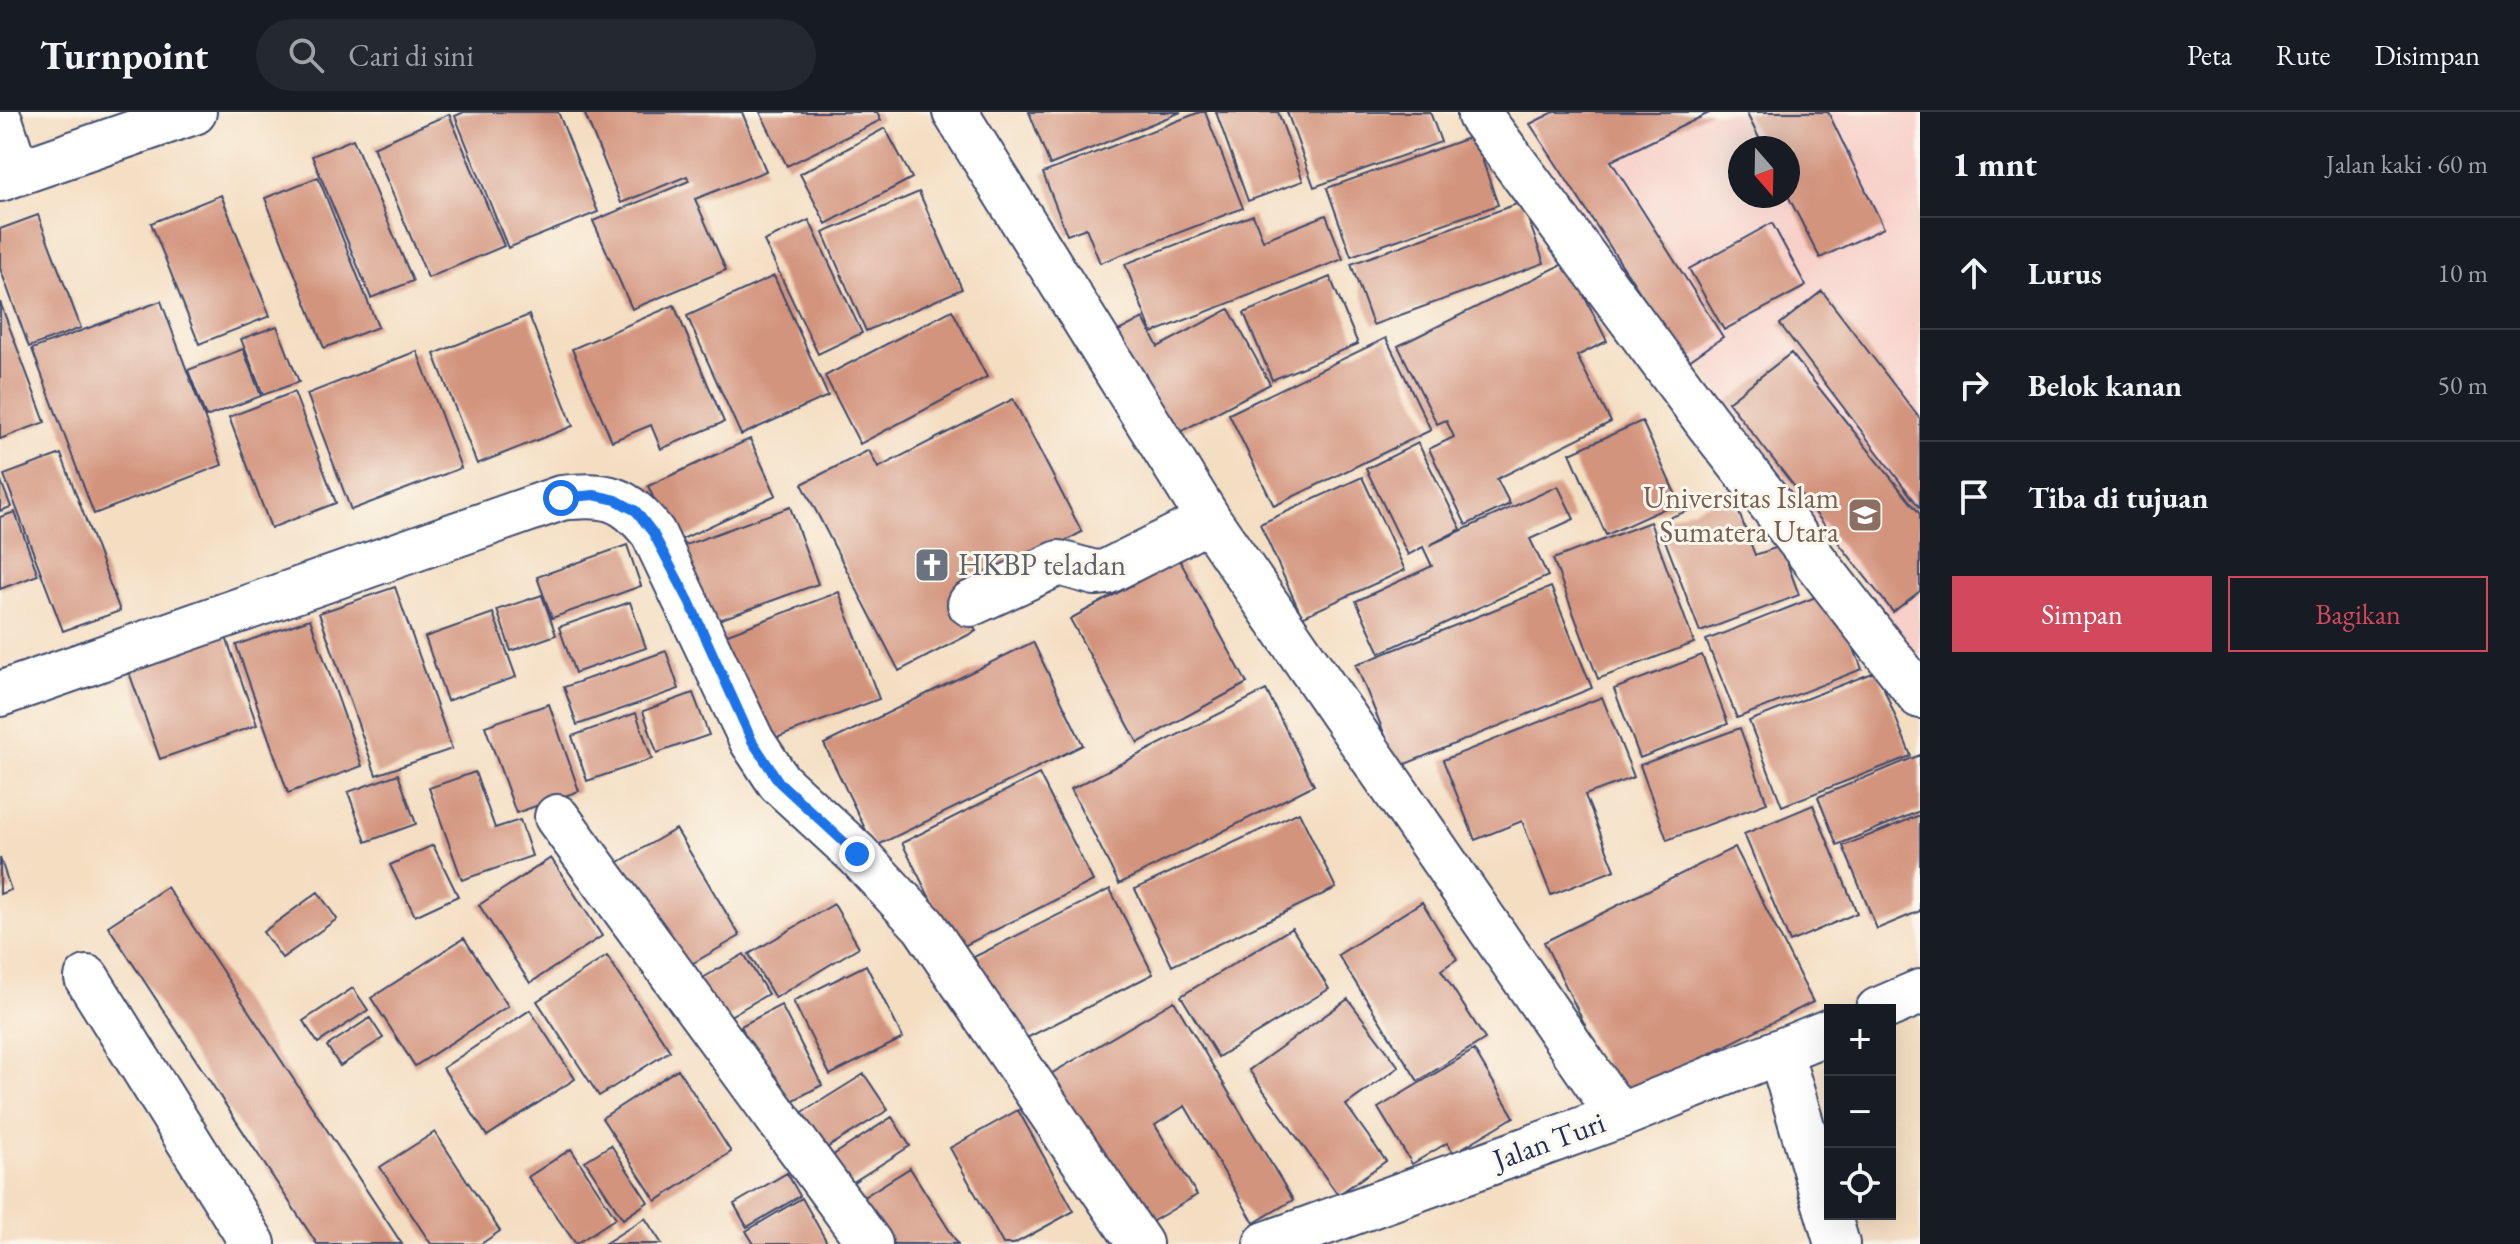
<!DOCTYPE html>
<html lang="id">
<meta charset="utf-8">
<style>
body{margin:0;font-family:"EB Garamond",serif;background:#242831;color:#f1f3f6}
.controls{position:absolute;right:24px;bottom:24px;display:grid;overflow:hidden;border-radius:0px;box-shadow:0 8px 32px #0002}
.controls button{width:72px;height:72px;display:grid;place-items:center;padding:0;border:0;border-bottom:2px solid #363941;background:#171b24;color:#f1f3f6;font:40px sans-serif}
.compass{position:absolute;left:1728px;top:24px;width:72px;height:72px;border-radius:50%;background:#171b24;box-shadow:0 8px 32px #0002;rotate:160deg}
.stop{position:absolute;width:24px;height:24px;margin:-18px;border:6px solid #1a73e8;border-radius:50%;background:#fff}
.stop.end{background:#1a73e8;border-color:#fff;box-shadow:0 2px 8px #0008}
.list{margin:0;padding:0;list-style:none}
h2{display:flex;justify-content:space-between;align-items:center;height:104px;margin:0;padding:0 32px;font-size:34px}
h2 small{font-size:26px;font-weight:400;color:#9ea1a6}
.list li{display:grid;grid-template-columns:52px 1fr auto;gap:24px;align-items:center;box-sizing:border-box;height:112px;padding:0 32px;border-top:2px solid #363941}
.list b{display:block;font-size:30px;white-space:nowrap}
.list em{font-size:26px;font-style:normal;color:#9ea1a6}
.actions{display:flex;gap:16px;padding:24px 32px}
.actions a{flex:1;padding:18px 0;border:2px solid #d1495b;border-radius:0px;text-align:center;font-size:28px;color:#d1495b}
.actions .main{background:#d1495b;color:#fff}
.icon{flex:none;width:44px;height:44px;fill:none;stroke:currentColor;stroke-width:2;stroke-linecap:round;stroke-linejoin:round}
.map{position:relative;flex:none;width:1920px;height:1132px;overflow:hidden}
header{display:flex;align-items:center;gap:48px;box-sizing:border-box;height:112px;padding:0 40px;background:#171b24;border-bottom:2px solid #363941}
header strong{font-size:38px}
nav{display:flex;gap:44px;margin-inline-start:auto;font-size:28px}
.search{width:560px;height:72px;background:#242831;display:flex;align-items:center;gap:20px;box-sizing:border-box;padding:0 28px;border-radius:44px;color:#9ea1a6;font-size:30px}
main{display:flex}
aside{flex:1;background:#171b24}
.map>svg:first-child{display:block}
.built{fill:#f7d0c9;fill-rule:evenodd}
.building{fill:#d3947e}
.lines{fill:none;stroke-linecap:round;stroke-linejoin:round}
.minor-casing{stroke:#3c496d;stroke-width:48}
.major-casing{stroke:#3c496d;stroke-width:48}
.minor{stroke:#fff;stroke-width:44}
.major{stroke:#fff;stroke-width:44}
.route{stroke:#1a73e8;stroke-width:10}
.labels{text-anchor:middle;stroke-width:6;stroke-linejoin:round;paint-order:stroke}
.education-label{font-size:30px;fill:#785e54;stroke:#fbf7ec;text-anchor:end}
.worship-label{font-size:30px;fill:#5b616d;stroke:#fbf7ec;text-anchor:start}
.street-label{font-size:30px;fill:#1b2f5e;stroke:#fbf7ec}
</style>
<header>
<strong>Turnpoint</strong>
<div class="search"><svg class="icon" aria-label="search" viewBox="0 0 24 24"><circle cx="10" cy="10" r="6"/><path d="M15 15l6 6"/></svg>Cari di sini</div>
<nav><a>Peta</a><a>Rute</a><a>Disimpan</a></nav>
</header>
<main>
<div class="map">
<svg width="1920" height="1132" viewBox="0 0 1920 1132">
<rect width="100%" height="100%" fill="#fbf7ec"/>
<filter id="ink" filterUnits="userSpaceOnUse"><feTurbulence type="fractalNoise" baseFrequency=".0125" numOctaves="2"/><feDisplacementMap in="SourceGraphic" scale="16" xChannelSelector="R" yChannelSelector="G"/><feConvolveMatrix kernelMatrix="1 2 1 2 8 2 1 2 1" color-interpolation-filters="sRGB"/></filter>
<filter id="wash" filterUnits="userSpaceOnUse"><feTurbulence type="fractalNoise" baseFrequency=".006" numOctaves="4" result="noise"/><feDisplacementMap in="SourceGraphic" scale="32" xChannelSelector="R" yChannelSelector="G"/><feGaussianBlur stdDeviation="1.8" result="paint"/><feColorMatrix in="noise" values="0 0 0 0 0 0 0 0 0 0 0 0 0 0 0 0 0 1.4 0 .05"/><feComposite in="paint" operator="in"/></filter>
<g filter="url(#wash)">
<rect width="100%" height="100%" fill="#f4dec2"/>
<path class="built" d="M 1543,0 L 1920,0 L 1920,549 L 1696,250 L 1685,256 L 1522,11 ZM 1740,36 L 1788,36 L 1788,84 L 1740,84 Z"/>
<g id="blocks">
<path class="building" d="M 464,0 L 558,0 L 598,100 L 508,136 L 455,4 Z
M 584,0 L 742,0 L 766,59 L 695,87 L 726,158 L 632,197 L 593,109 L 689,69 L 687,64 L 621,91 Z
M 760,0 L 877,0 L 881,8 L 787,54 Z
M 1029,0 L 1181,0 L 1050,53 Z
M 1200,0 L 1205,0 L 1243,96 L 1100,151 L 1086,116 L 1067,123 L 1043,61 Z
M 1216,0 L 1278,0 L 1303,69 L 1248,89 Z
M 1287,0 L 1430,0 L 1441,30 L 1314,75 Z
M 1554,0 L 1711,0 L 1611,49 L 1723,225 L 1686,251 L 1530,12 Z
M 1746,0 L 1828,0 L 1884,116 L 1820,146 L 1788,84 L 1788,36 L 1764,36 Z
M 449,2 L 504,134 L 428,166 L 373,35 Z
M 885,16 L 912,66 L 826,112 L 800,62 Z
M 1474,24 L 1498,93 L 1351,144 L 1327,76 Z
M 353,27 L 413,169 L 371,186 L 312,44 Z
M 318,65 L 378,215 L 324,236 L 265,86 Z
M 919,80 L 962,177 L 866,219 L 823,121 Z
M 221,83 L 270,204 L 199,232 L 151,111 Z
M 1522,90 L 1544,151 L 1373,213 L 1351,152 Z
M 38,103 L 81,216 L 29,235 L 0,156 L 0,117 Z
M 1253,103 L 1263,128 L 1326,103 L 1343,147 L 1152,221 L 1125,152 Z
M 809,108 L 862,221 L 818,242 L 764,129 Z
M 1772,111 L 1806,174 L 1724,218 L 1689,157 Z
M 1567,150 L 1607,229 L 1577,244 L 1611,310 L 1497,367 L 1510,392 L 1466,413 L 1429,337 L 1454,325 L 1446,308 L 1437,312 L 1398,234 Z
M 774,164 L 828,284 L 741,323 L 687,204 Z
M 1330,165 L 1358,232 L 1272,268 L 1244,201 Z
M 1822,179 L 1920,307 L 1920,396 L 1780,212 Z
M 161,189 L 222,353 L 94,402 L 32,237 Z
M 0,190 L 45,310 L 0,327 Z
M 674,193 L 724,310 L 661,337 L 651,313 L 612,329 L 572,237 Z
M 1229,197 L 1270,272 L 1167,327 L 1111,223 L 1143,206 L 1158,235 Z
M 952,198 L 987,265 L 860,332 L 825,264 Z
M 529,203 L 573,314 L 477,352 L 434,242 Z
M 277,214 L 299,270 L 263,283 L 241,227 Z
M 1386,226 L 1431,318 L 1274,394 L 1229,302 Z
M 243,237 L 261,284 L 206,305 L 188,258 Z
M 417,239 L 461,356 L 351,398 L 307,282 Z
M 1791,241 L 1920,402 L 1920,479 L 1893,500 L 1728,290 Z
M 294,280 L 336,391 L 271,416 L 229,305 Z
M 1013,287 L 1082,420 L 958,485 L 976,519 L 899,559 L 802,372 L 869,338 L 878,356 Z
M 1642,309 L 1679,390 L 1606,423 L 1570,341 Z
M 750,327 L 776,383 L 674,431 L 648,374 Z
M 1418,331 L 1461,417 L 1430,433 L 1558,374 L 1574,407 L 1530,427 L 1548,464 L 1380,541 L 1356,489 L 1432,454 L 1423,435 L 1408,443 L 1366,357 Z
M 61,342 L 120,499 L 63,519 L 4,363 Z
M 1362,365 L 1405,458 L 1302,505 L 1260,412 Z
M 0,367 L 11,395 L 0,399 Z
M 1732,382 L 1755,443 L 1781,434 L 1799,483 L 1700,520 L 1658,410 Z
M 790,395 L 818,472 L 708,512 L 680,435 Z
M 15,400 L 38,463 L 0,477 L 0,405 Z
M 1650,410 L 1694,531 L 1598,567 L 1553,447 Z
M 627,433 L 641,474 L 552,506 L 537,465 Z
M 1179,447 L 1247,571 L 1138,631 L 1070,507 Z
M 395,475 L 452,637 L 376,663 L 319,501 Z
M 1551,475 L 1592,576 L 1398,655 L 1356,553 Z
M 1831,479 L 1862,557 L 1737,606 L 1706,528 Z
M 839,480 L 879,587 L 758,633 L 717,526 Z
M 542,483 L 556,523 L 511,539 L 497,498 Z
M 630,490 L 646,536 L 575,561 L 559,515 Z
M 493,501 L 516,565 L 447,589 L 425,525 Z
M 310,507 L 362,654 L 288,681 L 236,533 Z
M 222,514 L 257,613 L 160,647 L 125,549 Z
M 1033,530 L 1083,633 L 874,735 L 824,632 Z
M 666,539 L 679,577 L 577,613 L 564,575 Z
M 1702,543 L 1728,612 L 1640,646 L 1614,577 Z
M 1877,559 L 1911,644 L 1782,694 L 1749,609 Z
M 1266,578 L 1314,673 L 1119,772 L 1071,677 Z
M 693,581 L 709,623 L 657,641 L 643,599 Z
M 1602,585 L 1634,665 L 1585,683 L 1615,758 L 1551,783 L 1522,709 L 1475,728 L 1443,648 Z
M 549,592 L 579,679 L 516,701 L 485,614 Z
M 636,601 L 652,647 L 587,669 L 572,624 Z
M 1740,616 L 1767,691 L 1667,728 L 1640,653 Z
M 1920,643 L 1920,699 L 1837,733 L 1818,685 Z
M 475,660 L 495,716 L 520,708 L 532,744 L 462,768 L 429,676 Z
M 398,662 L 416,712 L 366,730 L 348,680 Z
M 1039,662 L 1093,769 L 956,838 L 902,731 Z
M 1813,693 L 1857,801 L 1790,830 L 1744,722 Z
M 1299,700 L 1336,776 L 1172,854 L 1135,777 Z
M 1920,703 L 1920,799 L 1877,817 L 1843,734 Z
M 676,717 L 740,824 L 676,861 L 612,754 Z
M 433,733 L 458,784 L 415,804 L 390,753 Z
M 1735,735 L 1813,890 L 1621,986 L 1544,830 Z
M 0,746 L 11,778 L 0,782 Z
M 551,746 L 602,824 L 530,871 L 479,793 Z
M 167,775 L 402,1132 L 317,1132 L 108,814 Z
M 1110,777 L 1153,862 L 1017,931 L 974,845 Z
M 318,780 L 337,807 L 282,846 L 263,820 Z
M 1422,790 L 1457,847 L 1441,858 L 1485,927 L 1418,969 L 1338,843 Z
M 834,792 L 859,835 L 775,886 L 749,842 Z
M 1292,816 L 1329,877 L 1218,945 L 1181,884 Z
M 464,826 L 508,894 L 415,954 L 371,886 Z
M 744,842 L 768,882 L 713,914 L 689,874 Z
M 607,844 L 670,939 L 599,984 L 537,889 Z
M 866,853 L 903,926 L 830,963 L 793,889 Z
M 353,876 L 368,898 L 318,931 L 303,909 Z
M 1348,887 L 1399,955 L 1346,993 L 1386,1049 L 1338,1083 L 1249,958 Z
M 1174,889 L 1293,1088 L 1254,1111 L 1185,994 L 1155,1013 L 1197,1083 L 1143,1115 L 1049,963 Z
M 781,893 L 822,973 L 781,995 L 741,914 Z
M 530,898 L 575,967 L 487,1024 L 443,956 Z
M 370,906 L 383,926 L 340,954 L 327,934 Z
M 1474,938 L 1514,1005 L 1454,1041 L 1447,1031 L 1412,1052 L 1378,996 Z
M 678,957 L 731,1040 L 656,1089 L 602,1006 Z
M 864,962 L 888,998 L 812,1045 L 790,1008 Z
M 1018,998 L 1074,1099 L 1014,1132 L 1003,1132 L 950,1036 Z
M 892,1005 L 910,1034 L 839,1079 L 821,1051 Z
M 435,1020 L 500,1119 L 481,1132 L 431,1132 L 380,1055 Z
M 611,1033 L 648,1090 L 623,1107 L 585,1049 Z
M 571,1037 L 616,1106 L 576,1132 L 528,1065 Z
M 910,1056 L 958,1132 L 879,1132 L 854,1091 Z
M 787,1061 L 800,1084 L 747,1115 L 734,1092 Z
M 802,1086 L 828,1132 L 754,1132 L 746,1119 Z
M 645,1106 L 662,1132 L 604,1132 Z"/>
</g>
</g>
<g filter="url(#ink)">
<use href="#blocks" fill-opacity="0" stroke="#3c496d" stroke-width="2"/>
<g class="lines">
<defs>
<path id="minor" d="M 955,0 L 1209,408 L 1619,1004
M 1480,4 L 1707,310 L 1920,584
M 0,8 L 17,60
M 0,67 L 194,0
M 970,492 L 1059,451 L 1095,461 L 1106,460 L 1209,408
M 0,582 L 561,386 C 606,381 624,384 653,421 L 752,629 L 779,670 L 857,742 L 924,814 L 1140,1132
M 557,705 L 870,1132
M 87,866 L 253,1132
M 1780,940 L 1837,1132"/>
<path id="major" d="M 1878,898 L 1920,880
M 1266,1132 L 1619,1004 L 1830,919"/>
</defs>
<use href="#minor" class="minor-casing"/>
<use href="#major" class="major-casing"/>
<use href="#minor" class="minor"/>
<use href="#major" class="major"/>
</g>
</g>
<g class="lines" filter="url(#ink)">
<path class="route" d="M 561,386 L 594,383 L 616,388 L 636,399 L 653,421 L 689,489 L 752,629 L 779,670 L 857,742"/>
</g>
<defs>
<symbol id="university-square" viewBox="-11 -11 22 22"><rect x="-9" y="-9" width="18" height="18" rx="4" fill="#8d6e63" stroke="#fbf7ec"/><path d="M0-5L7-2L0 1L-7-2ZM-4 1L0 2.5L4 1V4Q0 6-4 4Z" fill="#fff"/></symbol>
<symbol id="church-square" viewBox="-11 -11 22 22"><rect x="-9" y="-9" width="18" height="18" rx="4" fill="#6b7280" stroke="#fbf7ec"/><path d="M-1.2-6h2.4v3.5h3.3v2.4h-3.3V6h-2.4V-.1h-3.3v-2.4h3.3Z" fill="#fff"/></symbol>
</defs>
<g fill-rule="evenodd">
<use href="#university-square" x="1845" y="383" width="40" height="40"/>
<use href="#church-square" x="912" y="433" width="40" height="40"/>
</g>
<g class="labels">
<g class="education-label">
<text x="1839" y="396">Universitas Islam<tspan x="1839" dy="34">Sumatera Utara</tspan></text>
</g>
<g class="worship-label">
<text x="958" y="463">HKBP teladan</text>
</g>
<g class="street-label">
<text transform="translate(1549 1029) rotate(-20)" y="10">Jalan Turi</text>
</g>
</g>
</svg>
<div class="controls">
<button>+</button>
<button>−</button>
<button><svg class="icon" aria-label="locate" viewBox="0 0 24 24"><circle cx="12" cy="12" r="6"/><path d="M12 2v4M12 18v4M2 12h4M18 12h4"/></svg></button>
</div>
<svg class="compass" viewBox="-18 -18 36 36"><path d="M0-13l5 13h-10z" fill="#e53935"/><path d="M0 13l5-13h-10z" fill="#9ea1a6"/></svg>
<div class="stop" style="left:561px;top:386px"></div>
<div class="stop end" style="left:857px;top:742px"></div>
</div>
<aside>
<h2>1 mnt<small>Jalan kaki · 60 m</small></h2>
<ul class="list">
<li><svg class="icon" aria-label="ahead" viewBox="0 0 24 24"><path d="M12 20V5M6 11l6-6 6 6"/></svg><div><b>Lurus</b></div><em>10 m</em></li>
<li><svg class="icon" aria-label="right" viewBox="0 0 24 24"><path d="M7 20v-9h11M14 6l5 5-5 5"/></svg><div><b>Belok kanan</b></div><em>50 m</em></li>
<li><svg class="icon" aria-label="arrive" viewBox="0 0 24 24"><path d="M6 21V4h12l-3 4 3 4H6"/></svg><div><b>Tiba di tujuan</b></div></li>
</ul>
<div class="actions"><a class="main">Simpan</a><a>Bagikan</a></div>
</aside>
</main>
